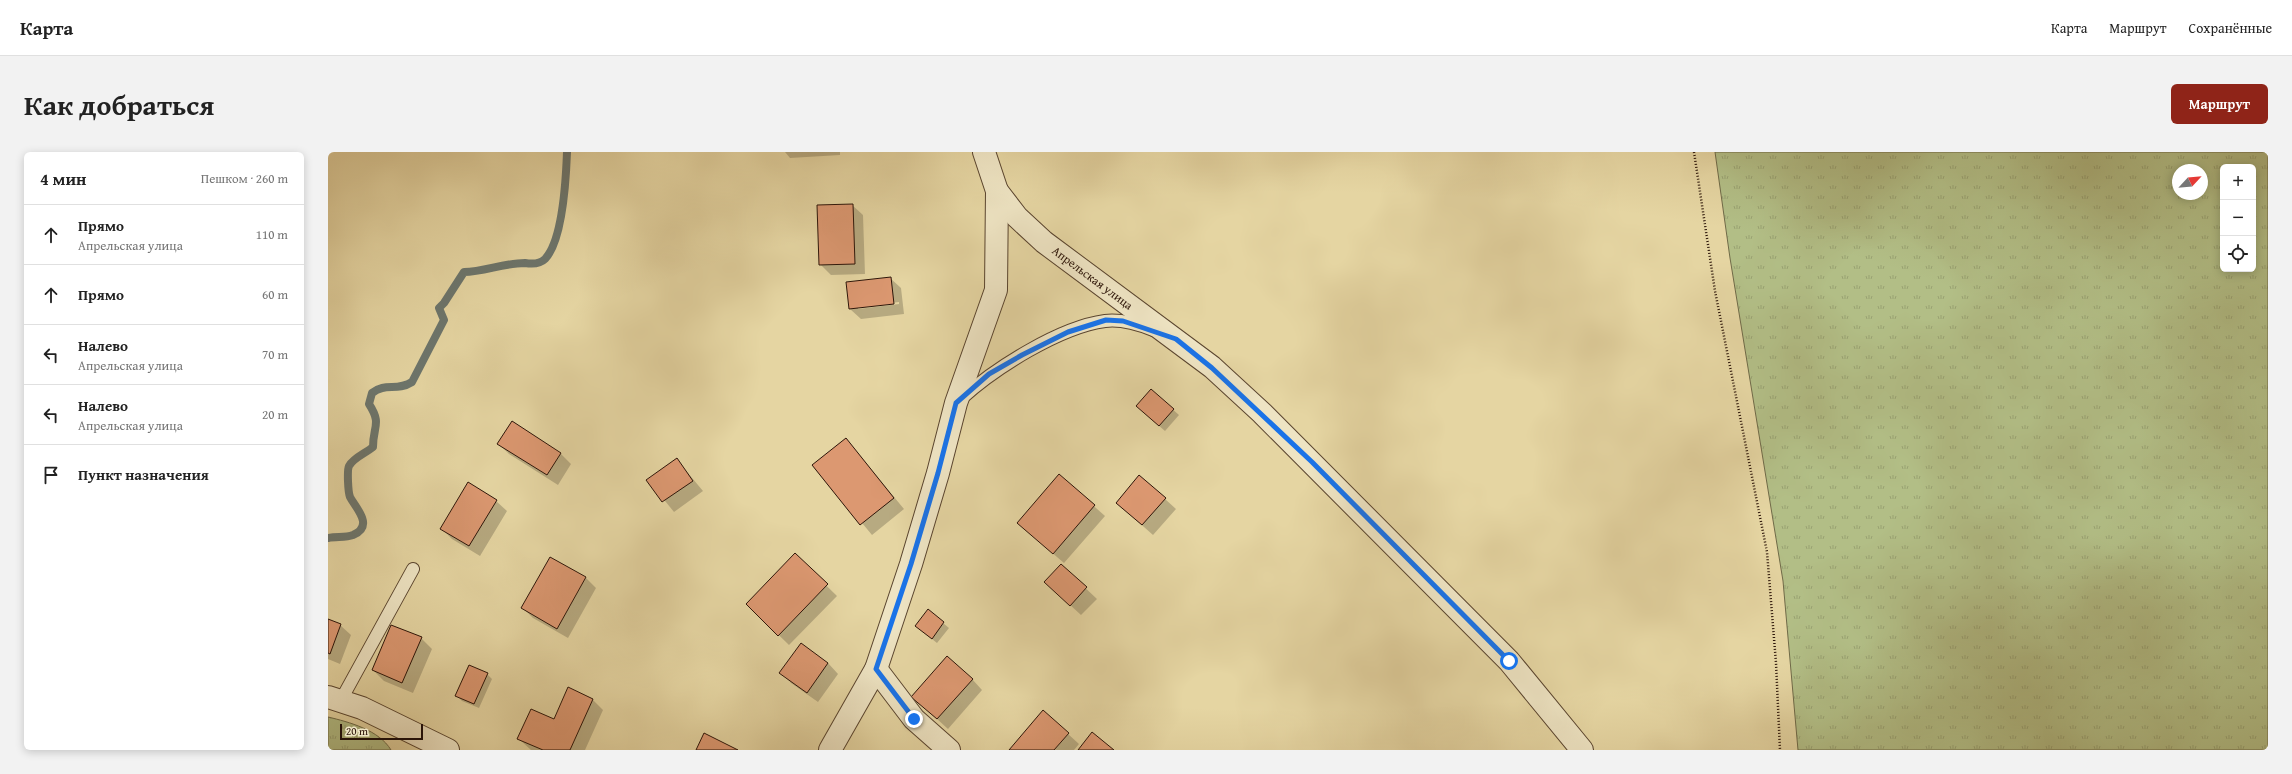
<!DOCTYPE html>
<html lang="ru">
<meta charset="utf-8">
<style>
body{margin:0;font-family:"Gentium Book Plus",serif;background:#f2f2f2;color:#222}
.controls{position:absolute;right:12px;top:12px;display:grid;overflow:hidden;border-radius:6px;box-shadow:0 2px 10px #0003}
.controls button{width:36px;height:36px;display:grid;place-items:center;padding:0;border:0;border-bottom:1px solid #e0e0e0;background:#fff;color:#222;font:20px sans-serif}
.compass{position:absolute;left:1844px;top:12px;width:36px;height:36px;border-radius:50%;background:#fff;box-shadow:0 2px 10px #0003;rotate:64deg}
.scale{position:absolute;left:12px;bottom:10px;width:83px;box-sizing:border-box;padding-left:4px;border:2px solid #2c1509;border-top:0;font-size:11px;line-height:14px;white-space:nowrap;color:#2c1509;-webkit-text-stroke:3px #eee4c3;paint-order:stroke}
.stop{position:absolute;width:12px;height:12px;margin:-9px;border:3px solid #1a73e8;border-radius:50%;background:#fff}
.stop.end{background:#1a73e8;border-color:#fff;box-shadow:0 1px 4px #0008}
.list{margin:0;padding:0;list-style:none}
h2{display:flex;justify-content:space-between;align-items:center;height:52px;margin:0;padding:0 16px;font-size:17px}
h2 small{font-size:13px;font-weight:400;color:#767676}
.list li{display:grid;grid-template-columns:26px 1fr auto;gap:12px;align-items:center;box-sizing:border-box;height:60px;padding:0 16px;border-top:1px solid #e0e0e0}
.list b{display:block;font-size:15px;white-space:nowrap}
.list p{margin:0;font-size:13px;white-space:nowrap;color:#767676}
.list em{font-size:13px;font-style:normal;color:#767676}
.icon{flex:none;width:22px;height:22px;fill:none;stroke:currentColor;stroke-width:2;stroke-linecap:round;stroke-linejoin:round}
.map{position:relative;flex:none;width:1940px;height:598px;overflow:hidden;border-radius:6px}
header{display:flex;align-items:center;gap:24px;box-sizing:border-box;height:56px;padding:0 20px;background:#fff;border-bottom:1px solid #e0e0e0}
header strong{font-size:19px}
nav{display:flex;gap:22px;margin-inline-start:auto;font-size:14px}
.intro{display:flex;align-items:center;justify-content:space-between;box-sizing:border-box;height:96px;padding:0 24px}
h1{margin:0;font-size:28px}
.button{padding:10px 18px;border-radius:6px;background:#8f2418;color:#fff;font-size:14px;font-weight:700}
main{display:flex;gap:24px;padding:0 24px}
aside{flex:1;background:#fff;border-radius:6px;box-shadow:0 2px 10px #0003}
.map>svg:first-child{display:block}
.grass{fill:url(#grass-tufts);stroke:#6f6a48;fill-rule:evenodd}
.shadow{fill:#0003;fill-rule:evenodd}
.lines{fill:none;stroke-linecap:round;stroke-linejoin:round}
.stream{stroke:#6d766d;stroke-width:8}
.building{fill:#dc9871;stroke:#2c1509}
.service-casing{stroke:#5a452f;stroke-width:14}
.minor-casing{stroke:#5a452f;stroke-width:24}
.path{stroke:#2c1509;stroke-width:2.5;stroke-dasharray:1 2;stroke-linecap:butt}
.service{stroke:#eee4c3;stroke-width:12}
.minor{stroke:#eee4c3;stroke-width:22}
.route{stroke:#1a73e8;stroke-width:5}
.labels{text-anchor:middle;stroke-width:3;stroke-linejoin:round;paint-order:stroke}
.street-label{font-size:12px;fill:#2c1509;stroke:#eee4c3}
</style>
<header>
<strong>Карта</strong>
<nav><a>Карта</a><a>Маршрут</a><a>Сохранённые</a></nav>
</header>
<div class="intro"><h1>Как добраться</h1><a class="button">Маршрут</a></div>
<main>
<aside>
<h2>4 мин<small>Пешком · 260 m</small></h2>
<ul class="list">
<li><svg class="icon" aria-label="ahead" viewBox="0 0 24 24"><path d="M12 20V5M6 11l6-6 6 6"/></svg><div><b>Прямо</b><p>Апрельская улица</p></div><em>110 m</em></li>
<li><svg class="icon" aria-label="ahead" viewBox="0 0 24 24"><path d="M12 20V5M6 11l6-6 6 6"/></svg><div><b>Прямо</b></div><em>60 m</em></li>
<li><svg class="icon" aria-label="left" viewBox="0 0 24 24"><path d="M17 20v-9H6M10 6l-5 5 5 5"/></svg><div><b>Налево</b><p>Апрельская улица</p></div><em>70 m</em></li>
<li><svg class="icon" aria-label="left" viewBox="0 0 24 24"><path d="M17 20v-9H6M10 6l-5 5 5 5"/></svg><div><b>Налево</b><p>Апрельская улица</p></div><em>20 m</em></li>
<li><svg class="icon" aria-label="arrive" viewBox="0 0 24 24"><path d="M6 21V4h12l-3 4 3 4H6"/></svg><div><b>Пункт назначения</b></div></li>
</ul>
</aside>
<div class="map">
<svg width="1940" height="598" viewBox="0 0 1940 598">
<defs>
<pattern id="grass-tufts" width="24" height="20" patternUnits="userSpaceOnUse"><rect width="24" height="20" fill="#b2be86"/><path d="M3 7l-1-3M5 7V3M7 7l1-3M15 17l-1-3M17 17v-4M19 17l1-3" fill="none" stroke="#99a272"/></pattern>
</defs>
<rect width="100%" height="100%" fill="#e5d5a2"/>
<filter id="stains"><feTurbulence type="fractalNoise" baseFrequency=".005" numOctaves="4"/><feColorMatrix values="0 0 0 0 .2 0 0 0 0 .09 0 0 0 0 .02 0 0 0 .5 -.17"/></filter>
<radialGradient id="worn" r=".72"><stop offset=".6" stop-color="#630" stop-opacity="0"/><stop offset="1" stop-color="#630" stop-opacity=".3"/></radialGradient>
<path class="grass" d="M 1387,0 L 1940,0 L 1940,598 L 1470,598 L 1455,429 L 1402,106 ZM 1895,15 L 1925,15 L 1925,117 L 1895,117 ZM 1850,18 L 1874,18 L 1874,42 L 1850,42 Z
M 0,565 C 21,570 51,578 63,598 L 0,598 Z"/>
<path class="shadow" d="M 457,0 L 512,0 L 512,3 L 462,6 Z
M 524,53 L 535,63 L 537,122 L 503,123 L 492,112 Z
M 562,126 L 573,136 L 576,162 L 533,167 L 522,157 L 519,131 ZM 571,150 L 571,152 L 530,157 L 530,155 Z
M 823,238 L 851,263 L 837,279 L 814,259 Z
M 518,287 L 576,357 L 544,383 L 486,313 Z
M 171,292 L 233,302 L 243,312 L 230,333 L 181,302 Z
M 349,308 L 375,339 L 346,360 L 320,328 Z
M 732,324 L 777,364 L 736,411 L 701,381 Z
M 837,347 L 848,357 L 825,383 L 789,351 Z
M 168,349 L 179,359 L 152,404 L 124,387 L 113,376 Z
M 467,403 L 509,444 L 461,493 L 419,452 Z
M 223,406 L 258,426 L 268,436 L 240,486 L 205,466 L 195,456 Z
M 733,413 L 769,447 L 753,463 L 728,440 Z
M 0,468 L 12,473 L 23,483 L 12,512 L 0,507 Z
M 615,471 L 621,476 L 609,491 L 594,479 Z
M 93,486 L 104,497 L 85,541 L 56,529 L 45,518 Z
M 500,511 L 510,522 L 490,550 L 463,531 L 453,520 Z
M 159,522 L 164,527 L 151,556 L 134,549 L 129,544 Z
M 644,527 L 654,538 L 620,577 L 585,545 Z
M 264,547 L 275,558 L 257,598 L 203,598 L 191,587 Z
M 715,559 L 751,592 L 746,598 L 682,598 Z"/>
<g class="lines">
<path class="stream" d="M 0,386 C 8,384 17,386 25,383 C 47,374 27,355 22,345 C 20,340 19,318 21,314 C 25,306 38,301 45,295 C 45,274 54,272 41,252 L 44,241 C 58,230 68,240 84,230 L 116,168 L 111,156 L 116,151 L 136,120 C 156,120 175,111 197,111 C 203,112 212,112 217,107 C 235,88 238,27 239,0"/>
</g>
<path class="building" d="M 525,52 L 527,112 L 491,113 L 489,53 Z
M 563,125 L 566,152 L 521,157 L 518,130 Z
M 823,237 L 846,257 L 831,274 L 808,254 Z
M 184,269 L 233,301 L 219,323 L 169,292 Z
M 518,286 L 566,346 L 532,373 L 484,313 Z
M 349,306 L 365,329 L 334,350 L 318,328 Z
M 731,322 L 767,353 L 725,402 L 689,371 Z
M 811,323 L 838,346 L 814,373 L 788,351 Z
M 140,330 L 169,348 L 141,394 L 112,377 Z
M 467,401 L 500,432 L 450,484 L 418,452 Z
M 222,405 L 258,425 L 229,477 L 193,456 Z
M 733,412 L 759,435 L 742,454 L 716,430 Z
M 600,457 L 616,470 L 604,487 L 587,474 Z
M 0,467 L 13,472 L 2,502 L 0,501 Z
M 63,473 L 94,485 L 74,531 L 44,518 Z
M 473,491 L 500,511 L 479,541 L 451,521 Z
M 619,504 L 645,527 L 609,567 L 583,545 Z
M 141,513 L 160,521 L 146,552 L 127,544 Z
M 240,535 L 265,547 L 242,598 L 215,598 L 189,587 L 203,557 L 226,567 Z
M 715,558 L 741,581 L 726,598 L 681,598 Z
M 764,580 L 786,598 L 750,598 Z
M 376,581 L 410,598 L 368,598 Z"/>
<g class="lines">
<defs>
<path id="service" d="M 634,246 C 667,216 732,175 777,169 C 793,167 810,172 825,178
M 13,548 L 85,417"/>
<g id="minor">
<path id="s1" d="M 669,39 L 689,65 L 716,90 L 884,215 L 934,261 L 1181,509 L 1254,598"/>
<path d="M 548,517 L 586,567 L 621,598"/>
<path d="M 0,545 L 34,556 L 120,598"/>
<path d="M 502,598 L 548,517 L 583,412 L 610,321 L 628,251 L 668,138 L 669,39 L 656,0"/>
</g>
</defs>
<use href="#service" class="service-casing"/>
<use href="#minor" class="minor-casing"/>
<path class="path" d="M 1366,0 L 1387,139 L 1439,400 L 1448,511 L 1452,598"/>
<use href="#service" class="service"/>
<use href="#minor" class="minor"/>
</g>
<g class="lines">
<path class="route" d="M 586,567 L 548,517 L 583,412 L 610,321 L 628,251 L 661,222 L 694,203 L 740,180 L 778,168 L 795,169 L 848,187 L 884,216 L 984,310 L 1181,509"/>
</g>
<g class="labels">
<g class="street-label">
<text dy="4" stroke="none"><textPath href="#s1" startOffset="130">Апрельская улица</textPath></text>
</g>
</g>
<rect width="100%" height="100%" filter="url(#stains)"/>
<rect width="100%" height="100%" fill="url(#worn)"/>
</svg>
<div class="controls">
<button>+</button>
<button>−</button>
<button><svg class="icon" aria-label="locate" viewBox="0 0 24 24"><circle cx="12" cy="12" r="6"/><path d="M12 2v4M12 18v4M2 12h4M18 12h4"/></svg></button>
</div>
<svg class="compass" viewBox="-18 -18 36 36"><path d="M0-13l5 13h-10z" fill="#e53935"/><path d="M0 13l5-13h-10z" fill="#767676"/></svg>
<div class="scale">20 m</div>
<div class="stop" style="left:1181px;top:509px"></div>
<div class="stop end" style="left:586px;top:567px"></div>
</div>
</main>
